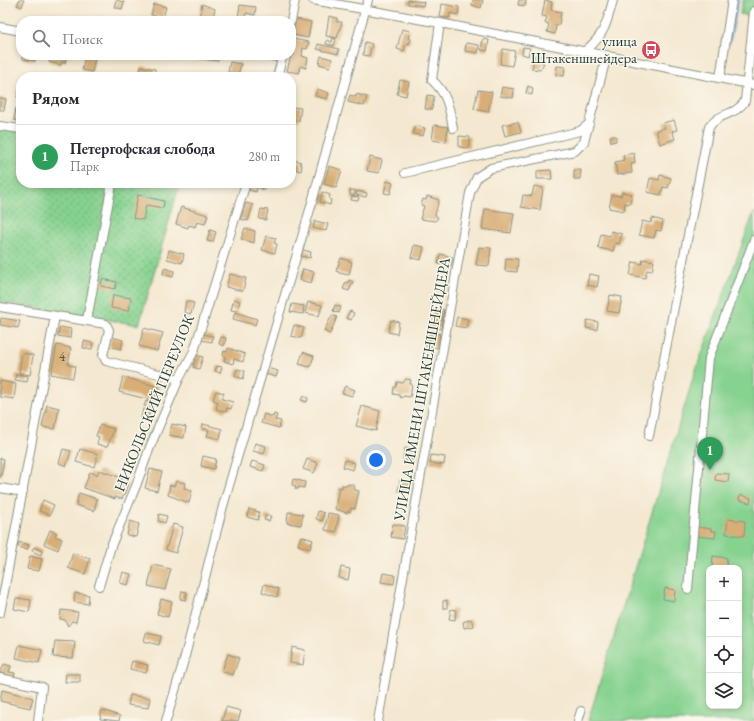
<!DOCTYPE html>
<html lang="ru">
<meta charset="utf-8">
<style>
body{margin:0;font-family:"EB Garamond",serif;background:#f2f2f3;color:#2b2b33}
.controls{position:absolute;right:12px;bottom:12px;display:grid;overflow:hidden;border-radius:8px;box-shadow:0 2px 6px #0003}
.controls button{width:36px;height:36px;display:grid;place-items:center;padding:0;border:0;border-bottom:1px solid #e1e1e2;background:#fff;color:#2b2b33;font:20px sans-serif}
.you{position:absolute;left:376px;top:460px;width:14px;height:14px;margin:-10px;border:3px solid #fff;border-radius:50%;background:#1a73e8;box-shadow:0 0 0 6px #1a73e833}
.badge{display:grid;place-items:center;width:26px;height:26px;border-radius:50%;background:#d93025;color:#fff;font-size:13px;font-weight:700}
.pin{position:absolute;translate:-50% -33px;filter:drop-shadow(0 1px 2px #0008)}
.pin::after{content:'';position:absolute;top:21px;width:14px;height:12px;background:inherit;clip-path:polygon(0 0,100% 0,50% 100%)}
.list{margin:0;padding:0;list-style:none}
h2{display:flex;justify-content:space-between;align-items:center;height:52px;margin:0;padding:0 16px;font-size:17px}
h2 small{font-size:13px;font-weight:400;color:#7c7c81}
.list li{display:grid;grid-template-columns:26px 1fr auto;gap:12px;align-items:center;box-sizing:border-box;height:64px;padding:0 16px;border-top:1px solid #e1e1e2}
.list b{display:block;font-size:15px;white-space:nowrap}
.list p{margin:0;font-size:13px;white-space:nowrap;color:#7c7c81}
.list em{font-size:13px;font-style:normal;color:#7c7c81}
.icon{flex:none;width:22px;height:22px;fill:none;stroke:currentColor;stroke-width:2;stroke-linecap:round;stroke-linejoin:round}
.map{position:relative;flex:none;width:754px;height:721px;overflow:hidden}
.search{position:absolute;background:#fff;box-shadow:0 2px 6px #0003;left:16px;top:16px;width:280px;height:44px;display:flex;align-items:center;gap:10px;box-sizing:border-box;padding:0 14px;border-radius:16px;color:#7c7c81;font-size:15px}
.panel{position:absolute;background:#fff;box-shadow:0 2px 6px #0003;left:16px;top:72px;width:280px;height:116px;border-radius:16px}
.map>svg:first-child{display:block}
.grass{fill:url(#grass-dots);stroke:#528862}
.garden{fill:#86d28f;stroke:#528862;fill-rule:evenodd}
.lines{fill:none;stroke-linecap:round;stroke-linejoin:round}
.stream{stroke:#6aa8dc;stroke-width:2.5}
.building{fill:#d9ae76}
.minor-casing{stroke:#8a9282;stroke-width:10}
.minor{stroke:#fff;stroke-width:8}
.labels{text-anchor:middle;stroke-width:3;stroke-linejoin:round;paint-order:stroke}
.number-label{font-size:13px;fill:#4e5944}
.poi-label{font-size:15px;fill:#1f3d34;stroke:#fbf7ec;text-anchor:end}
.street-label{font-size:15px;fill:#1f3d34;stroke:#fbf7ec}
</style>
<div class="map">
<svg width="754" height="721" viewBox="0 0 754 721">
<defs>
<pattern id="grass-dots" width="8" height="8" patternUnits="userSpaceOnUse"><rect width="8" height="8" fill="#86d28f"/><path d="M2 2h.1M6 6h.1" fill="none" stroke="#6dac76" stroke-width="1.8" stroke-linecap="round"/></pattern>
</defs>
<rect width="100%" height="100%" fill="#fbf7ec"/>
<filter id="ink" filterUnits="userSpaceOnUse"><feTurbulence type="fractalNoise" baseFrequency=".025" numOctaves="2"/><feDisplacementMap in="SourceGraphic" scale="8" xChannelSelector="R" yChannelSelector="G"/><feConvolveMatrix kernelMatrix="1 2 1 2 8 2 1 2 1" color-interpolation-filters="sRGB"/></filter>
<filter id="wash" filterUnits="userSpaceOnUse"><feTurbulence type="fractalNoise" baseFrequency=".012" numOctaves="4" result="noise"/><feDisplacementMap in="SourceGraphic" scale="16" xChannelSelector="R" yChannelSelector="G"/><feGaussianBlur stdDeviation="0.9" result="paint"/><feColorMatrix in="noise" values="0 0 0 0 0 0 0 0 0 0 0 0 0 0 0 0 0 1.4 0 .05"/><feComposite in="paint" operator="in"/></filter>
<g filter="url(#wash)">
<rect width="100%" height="100%" fill="#f4e8d0"/>
<path class="grass" d="M 0,129 L 21,133 L 21,183 L 180,183 L 139,325 L 0,302 Z"/>
<path class="garden" d="M 743,0 L 754,0 L 754,17 L 740,14 Z
M 754,212 L 754,721 L 588,721 L 695,372 ZM 709,568 L 739,568 L 739,706 L 709,706 Z"/>
<g class="lines">
<path class="stream" d="M 729,43 L 738,0"/>
</g>
<g id="blocks">
<path class="building" d="M 19,0 L 24,0 L 22,7 L 17,5 Z
M 116,0 L 124,2 L 122,9 L 114,7 Z
M 408,0 L 424,2 L 423,6 L 408,4 Z
M 473,0 L 483,0 L 481,8 L 472,5 Z
M 519,0 L 526,0 L 525,6 L 518,5 Z
M 545,0 L 552,2 L 551,10 L 561,12 L 559,25 L 556,25 L 555,34 L 547,32 L 549,24 L 545,23 L 547,17 L 542,16 Z
M 154,4 L 166,7 L 163,18 L 151,15 Z
M 202,4 L 215,9 L 213,17 L 208,16 L 208,19 L 199,17 Z
M 442,4 L 459,7 L 458,15 L 450,13 L 449,18 L 440,17 Z
M 240,5 L 256,7 L 255,15 L 246,13 L 245,19 L 238,17 Z
M 329,16 L 337,18 L 337,22 L 342,22 L 337,38 L 326,36 Z
M 296,19 L 311,22 L 308,38 L 293,35 Z
M 402,29 L 410,31 L 408,38 L 411,39 L 409,44 L 406,43 L 404,51 L 397,49 Z
M 333,38 L 336,39 L 334,46 L 326,44 L 327,40 L 332,42 Z
M 293,39 L 309,42 L 307,49 L 303,48 L 302,56 L 308,58 L 306,68 L 300,66 L 299,73 L 287,71 L 291,55 L 294,55 L 295,48 L 292,47 Z
M 483,39 L 489,40 L 487,51 L 481,50 Z
M 365,42 L 372,44 L 369,56 L 363,55 Z
M 466,43 L 479,45 L 478,53 L 465,51 Z
M 318,44 L 339,49 L 338,54 L 317,49 Z
M 523,47 L 530,48 L 528,56 L 522,54 Z
M 503,49 L 515,51 L 512,66 L 500,64 Z
M 23,55 L 35,55 L 35,61 L 23,59 Z
M 50,55 L 67,55 L 65,63 L 61,62 L 61,65 L 49,62 Z
M 85,55 L 95,58 L 92,72 L 82,70 Z
M 187,55 L 220,55 L 218,61 L 192,58 Z
M 535,55 L 542,56 L 541,62 L 544,63 L 540,70 L 532,69 Z
M 321,56 L 332,59 L 330,67 L 319,64 Z
M 230,62 L 241,64 L 238,75 L 228,72 Z
M 141,66 L 155,69 L 154,77 L 139,77 Z
M 557,66 L 565,67 L 564,76 L 556,75 Z
M 400,80 L 409,82 L 406,96 L 397,94 Z
M 21,83 L 21,97 L 17,97 Z
M 528,86 L 533,88 L 532,95 L 526,93 Z
M 502,87 L 514,89 L 513,98 L 500,96 Z
M 317,89 L 329,93 L 327,99 L 315,96 Z
M 478,90 L 492,92 L 488,112 L 474,109 Z
M 356,94 L 367,97 L 364,106 L 348,102 L 350,95 L 356,97 Z
M 427,95 L 434,96 L 432,109 L 425,109 Z
M 0,98 L 6,99 L 4,110 L 0,110 Z
M 291,107 L 301,108 L 299,121 L 291,119 Z
M 16,108 L 21,109 L 21,122 L 14,120 Z
M 674,120 L 677,130 L 672,131 L 675,139 L 660,144 L 656,130 L 665,128 L 663,123 Z
M 518,122 L 521,132 L 505,136 L 502,125 Z
M 434,125 L 448,127 L 446,142 L 432,140 Z
M 415,126 L 425,128 L 423,136 L 413,134 Z
M 459,136 L 470,137 L 469,148 L 459,147 Z
M 610,136 L 616,136 L 616,141 L 611,142 Z
M 634,153 L 635,163 L 631,164 L 632,173 L 617,175 L 615,162 L 624,160 L 623,155 Z
M 370,157 L 382,160 L 379,173 L 367,171 Z
M 291,159 L 301,162 L 300,164 L 302,165 L 301,171 L 291,168 Z
M 329,166 L 342,170 L 336,188 L 324,184 Z
M 551,170 L 552,179 L 537,179 L 537,171 Z
M 574,170 L 581,170 L 580,179 L 574,179 Z
M 660,175 L 671,178 L 668,188 L 663,187 L 661,195 L 647,192 L 650,178 L 659,180 Z
M 387,181 L 393,183 L 390,194 L 384,193 Z
M 251,183 L 268,183 L 265,190 L 257,187 L 256,192 L 249,190 Z
M 534,186 L 543,188 L 540,210 L 521,207 L 523,195 L 532,196 Z
M 350,190 L 355,190 L 355,195 L 350,195 Z
M 357,191 L 367,193 L 366,197 L 356,195 Z
M 322,192 L 330,195 L 329,199 L 331,200 L 330,205 L 320,202 Z
M 622,192 L 632,194 L 630,204 L 625,203 L 624,211 L 609,208 L 612,195 L 621,196 Z
M 138,195 L 164,201 L 163,208 L 146,205 L 143,220 L 133,218 Z
M 352,196 L 359,197 L 358,201 L 351,200 Z
M 427,196 L 439,200 L 435,214 L 438,218 L 435,221 L 420,219 L 424,206 L 421,205 L 423,199 L 426,200 Z
M 246,203 L 253,205 L 248,221 L 241,219 Z
M 181,207 L 208,215 L 205,224 L 197,222 L 195,227 L 189,225 L 188,228 L 176,224 Z
M 261,209 L 268,210 L 266,220 L 259,219 Z
M 485,209 L 514,213 L 511,233 L 482,229 Z
M 652,218 L 663,221 L 661,231 L 656,230 L 654,238 L 639,235 L 642,221 L 651,223 Z
M 315,221 L 328,224 L 326,231 L 313,228 Z
M 245,228 L 255,231 L 254,243 L 241,239 Z
M 210,230 L 216,232 L 213,242 L 207,241 Z
M 611,231 L 622,234 L 619,244 L 615,243 L 613,251 L 598,248 L 601,234 L 610,236 Z
M 266,236 L 276,238 L 274,243 L 277,244 L 275,253 L 262,250 Z
M 414,245 L 424,247 L 421,260 L 411,258 Z
M 479,247 L 491,248 L 489,266 L 476,265 Z
M 169,250 L 184,254 L 182,263 L 167,259 Z
M 303,250 L 311,252 L 310,258 L 301,256 Z
M 440,254 L 453,257 L 451,266 L 438,264 Z
M 341,258 L 352,262 L 349,275 L 339,273 L 339,272 L 336,271 Z
M 506,258 L 518,259 L 517,272 L 505,271 Z
M 643,259 L 654,261 L 652,271 L 647,270 L 645,278 L 630,275 L 633,262 L 642,264 Z
M 164,268 L 174,271 L 173,277 L 163,274 Z
M 303,269 L 314,272 L 311,283 L 300,280 Z
M 230,274 L 246,278 L 243,291 L 226,287 Z
M 589,274 L 599,276 L 597,287 L 587,285 Z
M 102,279 L 117,282 L 115,289 L 101,286 Z
M 349,280 L 353,282 L 349,291 L 343,289 L 346,282 L 348,283 Z
M 113,295 L 131,298 L 129,311 L 111,308 Z
M 610,295 L 622,297 L 619,313 L 607,311 Z
M 234,299 L 240,301 L 237,311 L 231,310 Z
M 186,301 L 194,303 L 191,314 L 184,312 Z
M 308,302 L 322,305 L 319,316 L 305,313 Z
M 292,304 L 304,306 L 303,314 L 290,312 Z
M 335,305 L 341,307 L 339,313 L 333,311 Z
M 433,308 L 444,310 L 441,329 L 430,327 Z
M 350,311 L 354,313 L 351,320 L 346,318 Z
M 235,312 L 257,319 L 255,325 L 233,319 Z
M 332,315 L 337,317 L 330,334 L 324,331 Z
M 457,317 L 468,319 L 466,328 L 455,326 Z
M 1,318 L 20,321 L 18,328 L 0,325 Z
M 391,320 L 399,322 L 397,334 L 388,332 Z
M 587,320 L 598,322 L 597,330 L 586,328 Z
M 294,325 L 304,328 L 301,338 L 291,336 Z
M 60,327 L 71,329 L 70,338 L 58,336 Z
M 144,328 L 163,333 L 157,351 L 139,346 Z
M 427,332 L 440,334 L 438,348 L 425,346 Z
M 203,334 L 213,336 L 212,342 L 201,340 Z
M 111,337 L 123,340 L 121,349 L 109,346 Z
M 221,337 L 226,338 L 224,346 L 219,344 Z
M 84,341 L 93,343 L 92,349 L 83,348 Z
M 57,345 L 71,348 L 68,365 L 75,366 L 73,378 L 51,374 Z
M 228,348 L 245,354 L 243,362 L 234,359 L 233,364 L 224,361 L 225,356 L 223,355 L 224,351 L 227,352 Z
M 303,352 L 314,356 L 310,367 L 299,364 Z
M 22,353 L 33,355 L 30,375 L 19,373 Z
M 196,355 L 203,357 L 199,369 L 193,367 Z
M 217,366 L 222,367 L 220,373 L 215,371 Z
M 267,368 L 278,371 L 276,377 L 265,374 Z
M 237,369 L 245,371 L 243,379 L 235,376 Z
M 16,374 L 28,376 L 27,382 L 15,380 Z
M 123,377 L 159,387 L 155,401 L 119,392 Z
M 406,379 L 411,380 L 410,384 L 412,384 L 410,397 L 404,396 L 401,398 L 399,395 L 393,394 L 394,387 L 396,387 L 397,382 L 403,383 Z
M 0,381 L 16,384 L 14,399 L 0,397 Z
M 345,386 L 355,390 L 352,396 L 342,393 Z
M 216,391 L 224,393 L 222,399 L 233,402 L 231,409 L 227,408 L 226,412 L 216,409 L 218,402 L 213,400 Z
M 303,396 L 308,398 L 307,402 L 301,400 Z
M 146,401 L 153,403 L 152,408 L 144,406 Z
M 47,405 L 59,408 L 55,429 L 42,427 Z
M 362,406 L 380,411 L 376,431 L 356,426 Z
M 143,409 L 150,411 L 148,419 L 141,418 Z
M 264,414 L 273,417 L 274,414 L 277,415 L 275,420 L 281,421 L 279,428 L 261,423 Z
M 172,424 L 186,427 L 184,438 L 169,435 Z
M 203,424 L 222,429 L 220,439 L 207,436 L 209,430 L 202,429 Z
M 100,425 L 114,429 L 107,447 L 97,444 L 99,437 L 96,436 Z
M 255,443 L 266,446 L 264,454 L 253,451 Z
M 405,448 L 416,450 L 414,462 L 403,459 Z
M 63,449 L 71,451 L 66,466 L 59,463 Z
M 80,449 L 98,454 L 94,467 L 76,462 Z
M 431,455 L 445,457 L 444,465 L 430,463 Z
M 203,456 L 216,459 L 214,469 L 201,466 Z
M 0,458 L 4,459 L 1,477 L 0,477 Z
M 307,459 L 318,463 L 314,473 L 303,469 Z
M 345,460 L 355,463 L 353,470 L 343,467 Z
M 252,461 L 265,465 L 263,471 L 250,467 Z
M 150,469 L 162,472 L 157,491 L 145,488 Z
M 99,470 L 122,478 L 121,482 L 128,484 L 122,499 L 115,497 L 115,499 L 84,488 L 90,472 L 97,475 Z
M 716,473 L 729,474 L 728,482 L 715,480 Z
M 293,479 L 305,482 L 304,488 L 299,487 L 298,489 L 295,489 L 296,486 L 292,485 Z
M 400,480 L 411,482 L 409,493 L 398,491 Z
M 176,481 L 185,483 L 184,488 L 192,490 L 189,503 L 168,495 L 170,485 L 174,486 Z
M 348,484 L 354,485 L 355,490 L 359,491 L 355,509 L 351,508 L 350,512 L 348,511 L 347,513 L 335,509 L 339,487 L 342,488 L 342,485 L 347,486 Z
M 79,493 L 97,499 L 94,511 L 76,505 Z
M 740,495 L 751,498 L 750,503 L 739,500 Z
M 43,500 L 54,505 L 50,515 L 39,511 Z
M 249,509 L 259,512 L 258,520 L 247,517 Z
M 318,511 L 324,513 L 322,521 L 316,519 Z
M 288,512 L 303,514 L 301,525 L 287,523 Z
M 328,513 L 339,515 L 336,532 L 325,530 Z
M 159,514 L 167,516 L 165,523 L 158,521 Z
M 266,515 L 271,516 L 269,521 L 264,520 Z
M 728,519 L 745,521 L 744,536 L 726,534 Z
M 130,521 L 139,524 L 136,537 L 127,535 Z
M 173,524 L 183,527 L 176,553 L 166,550 Z
M 393,524 L 405,526 L 403,539 L 391,537 Z
M 698,527 L 711,529 L 711,531 L 716,531 L 715,538 L 697,536 Z
M 50,530 L 57,533 L 55,536 L 62,539 L 58,550 L 44,544 Z
M 301,536 L 313,540 L 310,549 L 298,545 Z
M 19,542 L 29,545 L 27,550 L 18,547 Z
M 34,547 L 42,551 L 41,555 L 32,551 Z
M 73,553 L 90,559 L 85,574 L 68,568 Z
M 30,556 L 42,559 L 39,571 L 27,569 Z
M 713,556 L 727,558 L 726,568 L 712,568 Z
M 153,565 L 171,569 L 165,590 L 148,586 Z
M 341,567 L 350,569 L 348,580 L 339,578 Z
M 123,572 L 131,574 L 128,585 L 120,583 Z
M 383,573 L 395,575 L 394,584 L 381,582 Z
M 264,584 L 279,589 L 277,597 L 262,592 Z
M 665,588 L 675,590 L 674,601 L 663,599 Z
M 182,591 L 187,592 L 186,600 L 180,599 Z
M 75,593 L 89,595 L 88,604 L 74,602 Z
M 16,598 L 31,600 L 29,612 L 14,609 Z
M 161,599 L 172,602 L 168,617 L 157,614 Z
M 447,600 L 447,608 L 443,608 L 443,601 Z
M 451,609 L 456,610 L 455,620 L 449,619 Z
M 61,610 L 78,612 L 76,622 L 72,621 L 68,626 L 65,620 L 60,619 Z
M 471,619 L 474,626 L 464,628 L 463,622 Z
M 146,633 L 161,636 L 159,645 L 144,641 Z
M 55,641 L 75,642 L 73,658 L 53,657 Z
M 19,645 L 42,650 L 39,663 L 16,658 Z
M 292,647 L 305,650 L 303,665 L 290,663 Z
M 228,654 L 239,658 L 233,675 L 222,671 Z
M 132,661 L 148,665 L 146,673 L 130,669 Z
M 4,664 L 11,666 L 9,672 L 15,673 L 14,677 L 0,673 Z
M 66,674 L 80,674 L 80,682 L 65,682 Z
M 2,690 L 33,698 L 30,708 L 0,701 Z
M 130,695 L 150,698 L 148,708 L 128,705 Z
M 226,707 L 241,711 L 238,721 L 222,721 Z
M 102,710 L 120,716 L 119,721 L 100,719 Z"/>
</g>
</g>
<g filter="url(#ink)">
<use href="#blocks" fill-opacity="0" stroke="#8a9282" stroke-width="1"/>
<g class="lines">
<defs>
<path id="minor" d="M 313,0 L 440,23 L 754,85
M 291,21 L 295,0
M 440,23 L 432,80 C 448,95 449,107 453,128
M 0,27 L 21,31
M 585,51 C 604,36 607,23 613,0
M 267,55 L 282,58
M 277,77 L 283,55
M 720,78 L 732,0
M 0,126 L 21,129
M 405,173 L 580,131 L 589,124
M 0,307 L 106,324 L 109,330 L 103,355 L 106,361 L 179,379
M 87,320 L 112,183
M 649,436 L 709,127 C 721,111 734,117 745,101 L 754,11
M 0,488 L 23,492
M 99,586 L 111,546 L 136,486 L 150,447 L 179,379 L 194,351 L 246,183
M 688,589 L 709,358 L 754,240
M 0,613 L 55,316
M 0,678 L 42,687 L 38,721
M 166,721 L 184,660 L 223,506 L 309,213 L 368,0
M 378,721 L 470,193 L 477,177 L 491,168 L 575,151 L 584,142 L 607,55
M 578,721 L 581,711"/>
</defs>
<use href="#minor" class="minor-casing"/>
<use href="#minor" class="minor"/>
</g>
</g>
<defs>
<symbol id="bus-disc" viewBox="-11 -11 22 22"><circle r="9.5" fill="#d1495b" stroke="#fbf7ec"/><path d="M-5-6H5V4H4V6H2V4H-2V6H-4V4H-5ZM-3.5-4V0h7V-4ZM-3.5 1.2v1.5H-2V1.2ZM2 1.2v1.5H3.5V1.2Z" fill="#fff"/></symbol>
</defs>
<g fill-rule="evenodd">
<use href="#bus-disc" x="640" y="39" width="22" height="22"/>
</g>
<g class="labels">
<g class="number-label">
<text x="62" y="361">4</text>
</g>
<g class="poi-label">
<text x="637" y="46">улица<tspan x="637" dy="17">Штакеншнейдера</tspan></text>
</g>
<g class="street-label">
<text transform="translate(422 389) rotate(-80)" y="5">УЛИЦА ИМЕНИ ШТАКЕНШНЕЙДЕРА</text>
<text transform="translate(154 403) rotate(-68)" y="5">НИКОЛЬСКИЙ ПЕРЕУЛОК</text>
</g>
</g>
</svg>
<div class="controls">
<button>+</button>
<button>−</button>
<button><svg class="icon" aria-label="locate" viewBox="0 0 24 24"><circle cx="12" cy="12" r="6"/><path d="M12 2v4M12 18v4M2 12h4M18 12h4"/></svg></button>
<button><svg class="icon" aria-label="layers" viewBox="0 0 24 24"><path d="M12 4l9 5-9 5-9-5zM3 14l9 5 9-5"/></svg></button>
</div>
<div class="you"></div>
<div class="pin badge" style="left:710px;top:470px;background:#2e9e5b">1</div>
<div class="search"><svg class="icon" aria-label="search" viewBox="0 0 24 24"><circle cx="10" cy="10" r="6"/><path d="M15 15l6 6"/></svg>Поиск</div>
<section class="panel">
<h2>Рядом<small></small></h2>
<ul class="list">
<li><span class="badge" style="background:#2e9e5b">1</span><div><b>Петергофская слобода</b><p>Парк</p></div><em>280 m</em></li>
</ul>
</section>
</div>
